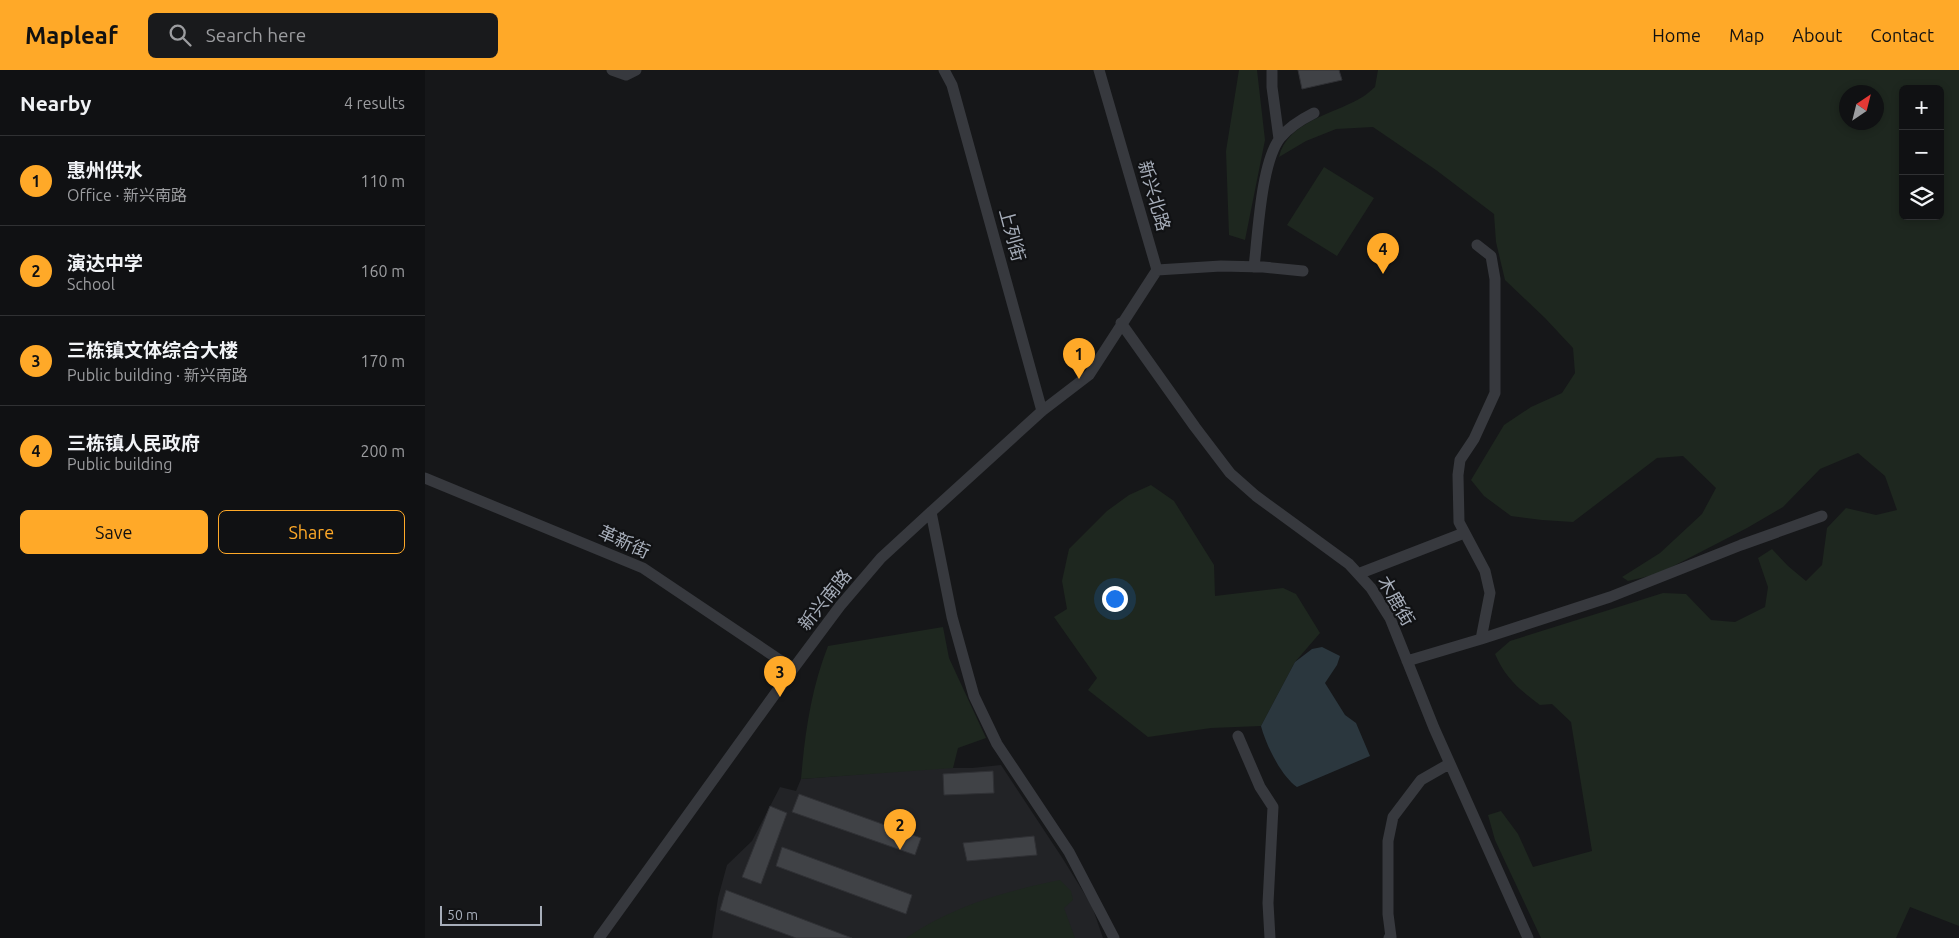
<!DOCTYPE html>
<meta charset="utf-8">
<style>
body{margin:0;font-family:Ubuntu,"Noto Sans SC",sans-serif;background:#191a1c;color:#f1f3f6}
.controls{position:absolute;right:15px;top:15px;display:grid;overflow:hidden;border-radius:8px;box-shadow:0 2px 8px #0003}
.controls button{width:45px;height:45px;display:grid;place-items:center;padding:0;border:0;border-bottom:1px solid #303133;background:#101113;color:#f1f3f6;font:25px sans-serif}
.compass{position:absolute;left:1414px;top:15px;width:45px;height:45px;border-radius:50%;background:#101113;box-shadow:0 2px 8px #0003;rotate:35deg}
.scale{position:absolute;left:15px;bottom:12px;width:102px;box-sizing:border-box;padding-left:5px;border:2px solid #a7aeba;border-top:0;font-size:14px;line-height:18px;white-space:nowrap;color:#a7aeba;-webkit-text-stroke:4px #111214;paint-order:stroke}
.you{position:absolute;left:689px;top:528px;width:18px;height:18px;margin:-12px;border:4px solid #fff;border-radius:50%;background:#1a73e8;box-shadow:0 0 0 8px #1a73e833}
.badge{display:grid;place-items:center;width:32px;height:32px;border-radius:50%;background:#ffa928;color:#111;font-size:16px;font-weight:700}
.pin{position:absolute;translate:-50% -41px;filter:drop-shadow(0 1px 2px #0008)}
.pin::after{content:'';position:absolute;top:26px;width:18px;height:15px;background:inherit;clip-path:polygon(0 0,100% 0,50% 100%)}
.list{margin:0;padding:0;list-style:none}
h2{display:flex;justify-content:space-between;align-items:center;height:65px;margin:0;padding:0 20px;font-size:21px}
h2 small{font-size:16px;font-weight:400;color:#9c9da0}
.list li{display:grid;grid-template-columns:32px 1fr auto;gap:15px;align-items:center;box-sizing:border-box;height:90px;padding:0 20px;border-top:1px solid #303133}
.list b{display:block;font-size:19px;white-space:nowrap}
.list p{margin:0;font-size:16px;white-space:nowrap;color:#9c9da0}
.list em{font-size:16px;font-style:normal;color:#9c9da0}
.actions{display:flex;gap:10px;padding:15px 20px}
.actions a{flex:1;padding:11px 0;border:1px solid #ffa928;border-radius:8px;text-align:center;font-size:18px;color:#ffa928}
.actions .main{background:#ffa928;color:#111}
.icon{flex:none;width:28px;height:28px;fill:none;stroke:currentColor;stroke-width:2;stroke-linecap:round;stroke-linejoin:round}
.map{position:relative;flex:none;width:1534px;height:868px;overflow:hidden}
header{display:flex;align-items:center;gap:30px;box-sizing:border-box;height:70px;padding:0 25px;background:#ffa928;color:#111}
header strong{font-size:24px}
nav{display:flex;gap:28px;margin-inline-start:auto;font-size:18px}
.search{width:350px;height:45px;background:#191a1c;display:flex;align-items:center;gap:12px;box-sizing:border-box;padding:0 18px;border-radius:8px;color:#9c9da0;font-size:19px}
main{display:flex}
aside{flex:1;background:#101113}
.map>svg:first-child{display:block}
.built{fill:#222326}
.green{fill:#1e271f;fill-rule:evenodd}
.water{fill:#2b373e}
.building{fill:#404246;stroke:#303135}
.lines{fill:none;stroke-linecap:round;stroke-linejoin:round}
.minor{stroke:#37393e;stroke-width:11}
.labels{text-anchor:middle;stroke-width:4.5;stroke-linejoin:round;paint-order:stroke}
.street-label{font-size:18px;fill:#a7aeba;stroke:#111214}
</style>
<header>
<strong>Mapleaf</strong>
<div class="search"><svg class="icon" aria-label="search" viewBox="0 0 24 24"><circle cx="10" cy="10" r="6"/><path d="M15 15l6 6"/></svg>Search here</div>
<nav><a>Home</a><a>Map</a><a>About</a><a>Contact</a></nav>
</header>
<main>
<aside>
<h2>Nearby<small>4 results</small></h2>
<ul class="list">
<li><span class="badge">1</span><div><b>惠州供水</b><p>Office · 新兴南路</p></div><em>110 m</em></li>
<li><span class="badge">2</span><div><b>演达中学</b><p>School</p></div><em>160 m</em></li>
<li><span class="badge">3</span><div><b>三栋镇文体综合大楼</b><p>Public building · 新兴南路</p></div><em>170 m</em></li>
<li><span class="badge">4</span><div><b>三栋镇人民政府</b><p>Public building</p></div><em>200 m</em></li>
</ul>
<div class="actions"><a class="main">Save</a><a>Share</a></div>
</aside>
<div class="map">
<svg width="1534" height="868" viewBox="0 0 1534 868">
<rect width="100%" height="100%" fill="#161719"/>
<path class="built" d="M 576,695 L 638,789 L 667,836 L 678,868 L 287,868 L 293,828 L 302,795 L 327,771 L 355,717 L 371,721 L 376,709 L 514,698 L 547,698 Z"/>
<path class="green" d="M 814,0 L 832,0 L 840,70 L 820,170 L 804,165 L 801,81 Z
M 953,0 L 1534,0 L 1534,856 L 1485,837 L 1471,868 L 1116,868 L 1070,770 L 1063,745 L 1076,741 L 1093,764 L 1108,797 L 1167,781 L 1146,652 L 1127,634 L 1115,635 C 1094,619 1081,609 1070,584 L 1085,571 L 1238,523 L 1261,524 L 1286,550 L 1310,552 L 1340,537 L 1343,517 L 1333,488 L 1347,479 L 1363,496 L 1381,511 L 1397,495 L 1402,458 L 1421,438 L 1451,445 L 1472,440 L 1460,406 L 1433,383 L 1395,399 L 1358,437 L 1322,458 L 1233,504 L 1203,511 L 1197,507 L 1235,483 L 1277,444 L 1291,418 L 1258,386 L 1232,388 L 1148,452 L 1117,450 L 1086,446 L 1059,426 L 1046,410 L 1079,355 L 1106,337 L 1137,323 L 1150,303 L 1148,278 L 1120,248 L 1080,210 L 1071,172 L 1069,144 L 1011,100 L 948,57 L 911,59 L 881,71 L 854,87 C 862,52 908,44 934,29 C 940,26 945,21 950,17 ZM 1478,19 L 1515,19 L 1515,146 L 1478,146 ZM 1422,22 L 1452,22 L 1452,52 L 1422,52 Z
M 899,97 L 949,128 L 912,186 L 862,155 Z
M 726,415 L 749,431 L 789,495 L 790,526 L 858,518 L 871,524 L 895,563 L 870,592 L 836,656 L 786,658 L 723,667 L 663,620 L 672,608 L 629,547 L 642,539 L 637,511 L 644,479 L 682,441 L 704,425 Z
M 518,557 L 524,588 L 561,668 L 533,678 L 528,698 L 376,709 C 380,663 386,619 403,576 Z
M 635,810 L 646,821 L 648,830 L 639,838 L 650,868 L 481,868 C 527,836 581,821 635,810 Z"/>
<path class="water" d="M 897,577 L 915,586 L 912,595 L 900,613 L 920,645 L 931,653 L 945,686 L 872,717 C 856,706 841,675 836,656 L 870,592 L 887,579 Z"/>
<path class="building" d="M 873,0 L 914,0 L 917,10 L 877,19 Z
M 568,701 L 569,723 L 519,725 L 518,704 Z
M 374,724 L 496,768 L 490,785 L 367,742 Z
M 345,736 L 362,743 L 336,814 L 317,807 Z
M 609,766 L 612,785 L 542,791 L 538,773 Z
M 357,777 L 487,825 L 481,844 L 351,796 Z
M 301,820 L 427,868 L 371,868 L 295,840 Z"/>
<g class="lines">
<path class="minor" d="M 187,0 L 201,5 L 211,0
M 519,0 L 527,15 L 617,341
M 847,1 L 847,17 L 854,69
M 829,197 C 833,164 836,93 855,68 C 864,57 877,49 889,43
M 732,200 L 796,196 L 838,197 L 878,201
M 696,253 L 770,357 L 805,403 L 831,426 L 924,494 L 946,518 L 965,548 L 1009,658 L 1103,868
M 0,408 L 218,498 L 368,599
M 506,442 L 527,547 L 549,626 L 572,674 L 644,782 L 689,868
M 933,504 L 1039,463
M 1056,569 L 1185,527 L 1316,475 L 1397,446
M 982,591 L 1056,569 L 1065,523 L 1060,501 L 1034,452 L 1033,405 L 1035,390 L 1049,369 L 1070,323 L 1070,209 L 1066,186 L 1052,175
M 813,666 L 835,717 L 848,737 L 843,833 L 845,868
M 174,868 L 368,599 L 415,536 L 456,488 L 506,442 L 617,341 L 664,305 L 732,200 L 674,0
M 964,868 L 966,867 L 963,844 L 963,771 L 968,747 L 996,710 L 1024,694"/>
</g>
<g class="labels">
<g class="street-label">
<text transform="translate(729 126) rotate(74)" y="6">新兴北路</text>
<text transform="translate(587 165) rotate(75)" y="6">上列街</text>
<text transform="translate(199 472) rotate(24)" y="6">革新街</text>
<text transform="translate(400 530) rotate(-51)" y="6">新兴南路</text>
<text transform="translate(971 531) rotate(60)" y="6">木鹿街</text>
</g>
</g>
</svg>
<div class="controls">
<button>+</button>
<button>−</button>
<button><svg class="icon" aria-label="layers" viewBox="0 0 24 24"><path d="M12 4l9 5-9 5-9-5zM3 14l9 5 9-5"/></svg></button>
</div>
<svg class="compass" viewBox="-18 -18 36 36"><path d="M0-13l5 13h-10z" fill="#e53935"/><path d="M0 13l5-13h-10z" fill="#9c9da0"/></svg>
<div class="scale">50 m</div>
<div class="you"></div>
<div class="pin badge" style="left:654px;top:309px">1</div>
<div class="pin badge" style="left:475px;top:780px">2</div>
<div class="pin badge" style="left:355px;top:627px">3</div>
<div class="pin badge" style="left:958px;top:204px">4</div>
</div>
</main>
